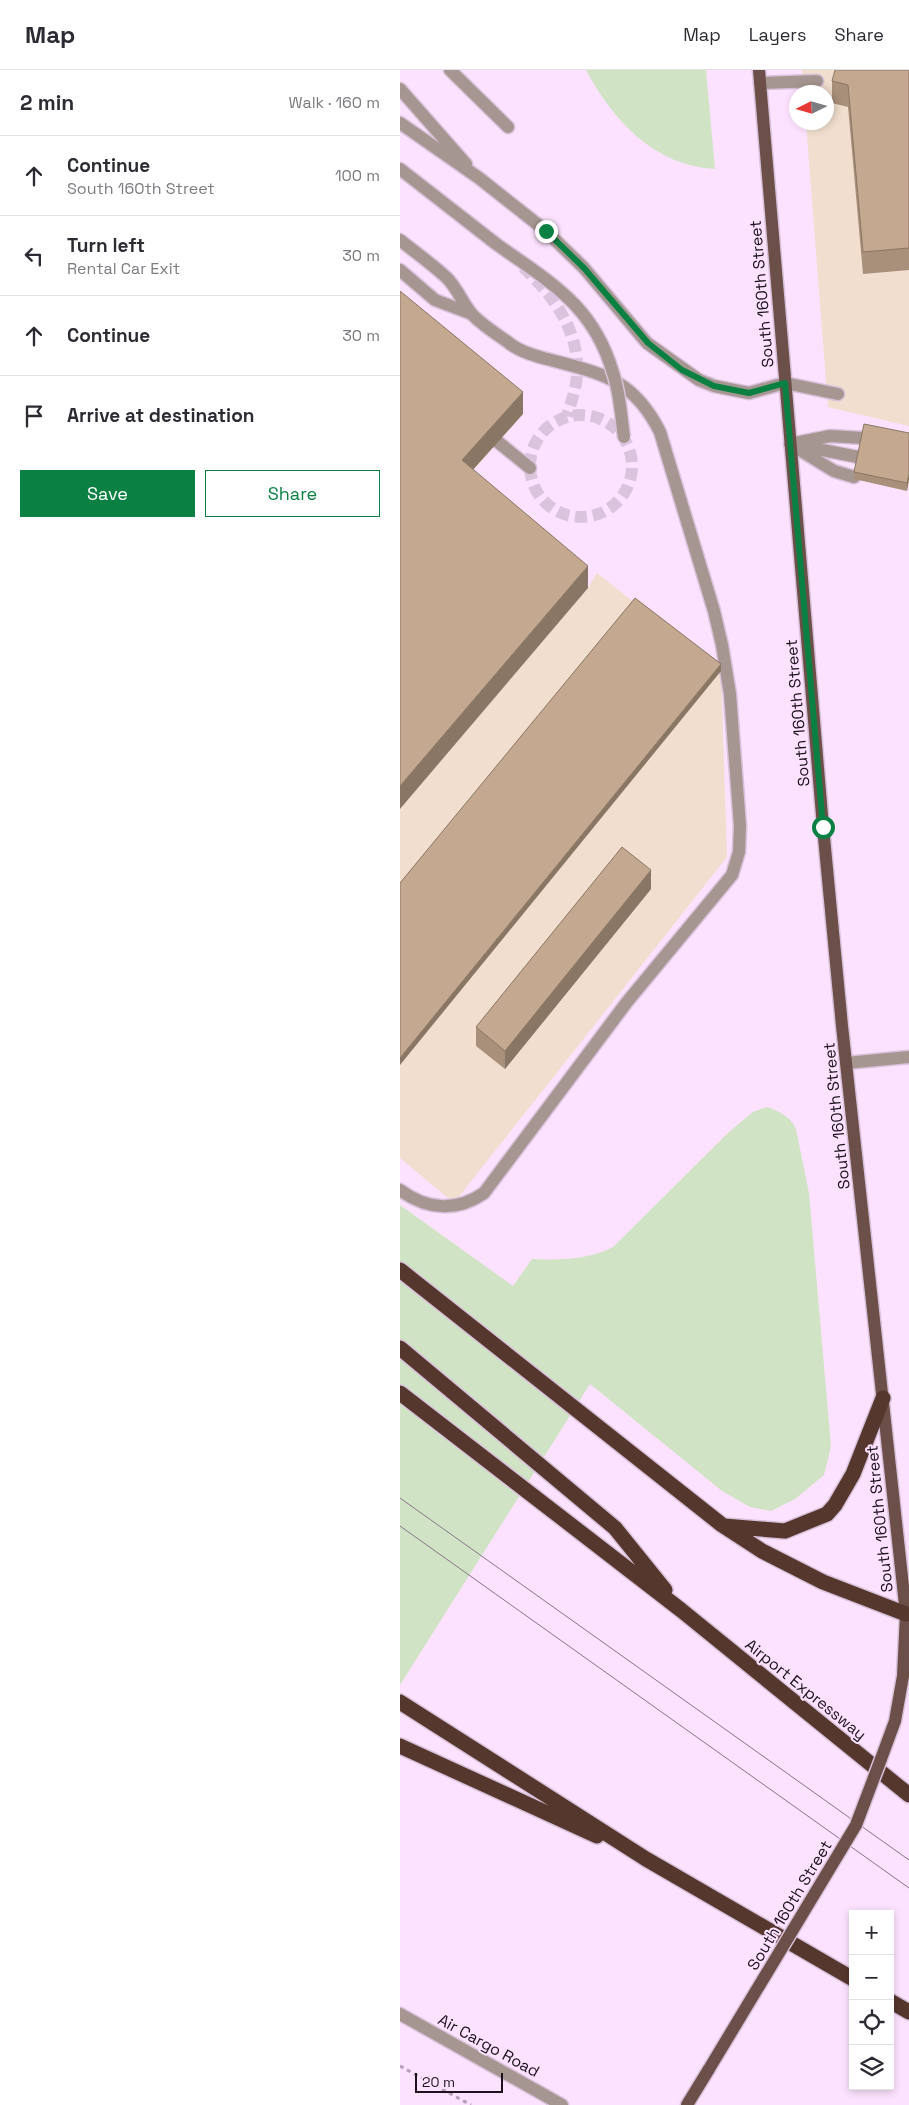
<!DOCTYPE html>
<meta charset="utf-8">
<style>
body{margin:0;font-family:"Space Grotesk",sans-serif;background:#f7f7f7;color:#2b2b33}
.controls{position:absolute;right:15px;bottom:15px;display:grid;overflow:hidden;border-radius:0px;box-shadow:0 2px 8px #0003}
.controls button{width:45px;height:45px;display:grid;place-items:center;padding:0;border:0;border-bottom:1px solid #e1e1e2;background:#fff;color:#2b2b33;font:25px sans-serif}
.compass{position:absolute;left:389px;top:15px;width:45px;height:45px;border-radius:50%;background:#fff;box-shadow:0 2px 8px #0003;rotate:265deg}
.scale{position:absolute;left:15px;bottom:12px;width:88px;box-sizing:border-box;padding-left:5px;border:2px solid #1b121c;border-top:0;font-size:14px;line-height:18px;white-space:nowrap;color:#1b121c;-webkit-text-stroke:4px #fce2fe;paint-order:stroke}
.stop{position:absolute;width:15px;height:15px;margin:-11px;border:4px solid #0b8043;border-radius:50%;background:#fff}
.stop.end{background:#0b8043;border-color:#fff;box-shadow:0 1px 5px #0008}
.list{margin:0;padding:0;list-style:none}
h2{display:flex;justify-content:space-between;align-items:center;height:65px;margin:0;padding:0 20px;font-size:21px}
h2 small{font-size:16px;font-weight:400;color:#7c7c81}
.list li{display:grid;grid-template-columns:32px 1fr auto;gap:15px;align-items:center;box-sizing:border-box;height:80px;padding:0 20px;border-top:1px solid #e1e1e2}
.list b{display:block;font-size:19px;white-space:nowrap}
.list p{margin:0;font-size:16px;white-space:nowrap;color:#7c7c81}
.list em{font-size:16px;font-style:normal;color:#7c7c81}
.actions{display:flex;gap:10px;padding:15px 20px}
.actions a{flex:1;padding:11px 0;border:1px solid #0b8043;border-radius:0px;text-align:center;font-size:18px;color:#0b8043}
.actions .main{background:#0b8043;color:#fff}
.icon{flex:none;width:28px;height:28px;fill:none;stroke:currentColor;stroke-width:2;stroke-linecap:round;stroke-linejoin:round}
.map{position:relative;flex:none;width:509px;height:2035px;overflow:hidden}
header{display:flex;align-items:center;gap:30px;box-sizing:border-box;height:70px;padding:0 25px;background:#fff;border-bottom:1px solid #e1e1e2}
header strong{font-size:24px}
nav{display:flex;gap:28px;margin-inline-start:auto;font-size:18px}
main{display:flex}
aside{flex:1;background:#fff}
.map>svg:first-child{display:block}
.commercial{fill:#f1dece}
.green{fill:#d0e4c5}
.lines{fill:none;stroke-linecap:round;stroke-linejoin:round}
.minor-tunnel{stroke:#dac3dc;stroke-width:12;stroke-dasharray:12 6;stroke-linecap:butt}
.minor-casing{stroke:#d8c1da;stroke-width:15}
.major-casing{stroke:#d8c1da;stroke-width:15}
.highway-casing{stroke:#d8c1da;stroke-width:18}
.path{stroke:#b4a0b6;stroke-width:3;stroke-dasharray:4 4;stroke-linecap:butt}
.minor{stroke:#a69691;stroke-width:12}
.major{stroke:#6c4f48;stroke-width:12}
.highway{stroke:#56372e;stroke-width:15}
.tram{stroke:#867587;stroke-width:1}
.minor-bridge-casing{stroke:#d8c1da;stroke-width:15;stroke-linecap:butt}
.major-bridge-casing{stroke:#d8c1da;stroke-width:15;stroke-linecap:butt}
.minor-bridge{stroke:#a69691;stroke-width:12}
.major-bridge{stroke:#6c4f48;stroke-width:12}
.wall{fill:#a9907b}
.shaded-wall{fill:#897664}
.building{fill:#c4a88f;stroke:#897664}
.route{stroke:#0b8043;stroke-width:6}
.labels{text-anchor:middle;stroke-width:4;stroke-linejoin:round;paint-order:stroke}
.street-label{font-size:16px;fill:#1b121c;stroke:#fce2fe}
</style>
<header>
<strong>Map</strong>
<nav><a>Map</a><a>Layers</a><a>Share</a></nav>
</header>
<main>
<aside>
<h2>2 min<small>Walk · 160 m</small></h2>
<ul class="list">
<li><svg class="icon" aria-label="ahead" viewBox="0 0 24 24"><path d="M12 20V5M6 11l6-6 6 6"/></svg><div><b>Continue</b><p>South 160th Street</p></div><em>100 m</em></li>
<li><svg class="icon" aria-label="left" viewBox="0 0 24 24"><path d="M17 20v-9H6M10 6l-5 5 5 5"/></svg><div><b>Turn left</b><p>Rental Car Exit</p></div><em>30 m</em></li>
<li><svg class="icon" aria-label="ahead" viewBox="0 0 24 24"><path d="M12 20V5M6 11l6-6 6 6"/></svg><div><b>Continue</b></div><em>30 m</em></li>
<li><svg class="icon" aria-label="arrive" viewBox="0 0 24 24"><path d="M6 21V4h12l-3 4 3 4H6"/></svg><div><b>Arrive at destination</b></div></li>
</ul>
<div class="actions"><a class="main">Save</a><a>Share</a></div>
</aside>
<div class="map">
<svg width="509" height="2035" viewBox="0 0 509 2035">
<rect width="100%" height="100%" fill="#fce2fe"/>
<path class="commercial" d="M 402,0 L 509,0 L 509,356 L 428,337 L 406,53 L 427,52 L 427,22 L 403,22 Z
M 0,243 L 123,344 L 63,412 L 188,518 L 197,503 L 321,601 L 327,787 L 54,1133 L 0,1088 Z"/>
<path class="green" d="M 186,0 L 306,0 L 315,99 C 255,96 213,51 186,0 Z
M 367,1037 C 380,1042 390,1046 396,1059 L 409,1123 L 431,1376 L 424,1405 L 395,1429 L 371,1441 L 350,1437 L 322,1421 L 190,1314 L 0,1615 L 0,1135 L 113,1216 L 132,1189 C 161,1190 187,1190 213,1177 L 329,1062 L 353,1042 Z"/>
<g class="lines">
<path class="minor-tunnel" d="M 123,197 C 153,225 180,261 177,305 C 176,319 171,333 167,346
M130 396a51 51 0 1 1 102 0a51 51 0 1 1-102 0Z"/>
<defs>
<path id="minor" d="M 50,0 L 108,57
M 360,13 L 417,11
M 0,19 L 66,94
M 0,53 L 79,108 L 146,161 L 184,198 L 247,273 L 299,310 L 314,316 L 349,323 L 385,313 L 438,324
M 0,99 L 95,173
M 0,170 C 15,182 32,194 47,208 C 57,218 62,232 71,243 C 80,254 97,264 109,273 C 120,282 138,287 151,290 C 204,304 234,310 260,362 L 314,541 L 322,575 L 330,624 L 340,756 L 339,782 L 332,805 L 227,932 L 84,1123 C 57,1142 27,1140 0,1120
M 0,200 L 35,230 L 72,244
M 98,372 L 130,398
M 390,374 L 430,366 L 463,368
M 390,374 L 434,401 L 454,407
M 397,375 L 458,387
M 446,993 L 509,987
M 0,1944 L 162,2035"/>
<path id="major" d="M 359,0 L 423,757 L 442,956 L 506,1544 L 503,1606 L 495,1651 L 481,1689
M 287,2035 L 309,1999"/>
<path id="highway" d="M 0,1200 L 322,1455 L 362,1481 L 423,1512 L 506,1544
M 0,1278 L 215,1458 L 265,1520
M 0,1323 L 281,1540 L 509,1725
M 324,1456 L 385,1461 L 427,1444 L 435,1435 L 453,1404 L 483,1328
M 0,1632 L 246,1789 L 453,1909
M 0,1676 L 197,1766
M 490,1931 L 509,1942"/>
</defs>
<use href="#minor" class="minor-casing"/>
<use href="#major" class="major-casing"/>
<use href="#highway" class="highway-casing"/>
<path class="path" d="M 0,1996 L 71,2035"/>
<use href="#minor" class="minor"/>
<use href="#major" class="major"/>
<use href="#highway" class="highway"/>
<path class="tram" d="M 0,1428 L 509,1790
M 0,1456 L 509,1818"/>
<defs>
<path id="minor-bridge" d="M 95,173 C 149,212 193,234 213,303 C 220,323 221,346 224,367"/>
<path id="major-bridge" d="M 309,1999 L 456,1755 L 481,1689"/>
</defs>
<use href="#minor-bridge" class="minor-bridge-casing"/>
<use href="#major-bridge" class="major-bridge-casing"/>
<use href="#minor-bridge" class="minor-bridge"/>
<use href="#major-bridge" class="major-bridge"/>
</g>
<path class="wall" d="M 509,0 L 509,200 L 463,204 L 448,37 L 432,33 L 432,11 Z
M 509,363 L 507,421 L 454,409 L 454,402 Z
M 251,819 L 105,999 L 76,976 L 76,957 Z"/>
<path class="shaded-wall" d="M 123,322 L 123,344 L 62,412 L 62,390 Z
M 509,403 L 509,410 L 507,421 L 507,413 Z
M 188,496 L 188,518 L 0,739 L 0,716 Z
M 321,594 L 321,601 L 0,995 L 0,988 Z
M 251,800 L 251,819 L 105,999 L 105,981 Z"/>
<path class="building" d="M 435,0 L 509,0 L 509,178 L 463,182 L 448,15 L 432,11 Z
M 0,221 L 123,322 L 62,390 L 188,496 L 0,716 Z
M 464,354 L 509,363 L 509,403 L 507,413 L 454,402 Z
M 235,528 L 321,594 L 0,988 L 0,813 Z
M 222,777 L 251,800 L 105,981 L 76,957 Z"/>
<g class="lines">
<path class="route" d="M 146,161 L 184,198 L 248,273 L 282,300 L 314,316 L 349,323 L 385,313 L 423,757"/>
</g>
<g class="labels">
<g class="street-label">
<text transform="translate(361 224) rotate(-95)" y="6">South 160th Street</text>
<text transform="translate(397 643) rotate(-95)" y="6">South 160th Street</text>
<text transform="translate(436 1046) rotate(-96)" y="6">South 160th Street</text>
<text transform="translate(479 1449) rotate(-96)" y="6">South 160th Street</text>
<text transform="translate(406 1619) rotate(39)" y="6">Airport Expressway</text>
<text transform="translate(389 1835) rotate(-59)" y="6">South 160th Street</text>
<text transform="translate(89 1975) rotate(29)" y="6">Air Cargo Road</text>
</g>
</g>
</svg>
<div class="controls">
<button>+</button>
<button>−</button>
<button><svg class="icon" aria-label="locate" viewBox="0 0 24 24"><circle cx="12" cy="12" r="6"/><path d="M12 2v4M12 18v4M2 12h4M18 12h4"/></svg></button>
<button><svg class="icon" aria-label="layers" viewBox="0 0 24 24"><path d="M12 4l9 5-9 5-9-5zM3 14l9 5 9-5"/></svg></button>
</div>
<svg class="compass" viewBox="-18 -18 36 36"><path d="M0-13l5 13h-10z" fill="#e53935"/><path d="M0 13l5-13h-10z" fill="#7c7c81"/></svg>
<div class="scale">20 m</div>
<div class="stop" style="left:423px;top:757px"></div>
<div class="stop end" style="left:146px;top:161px"></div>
</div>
</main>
